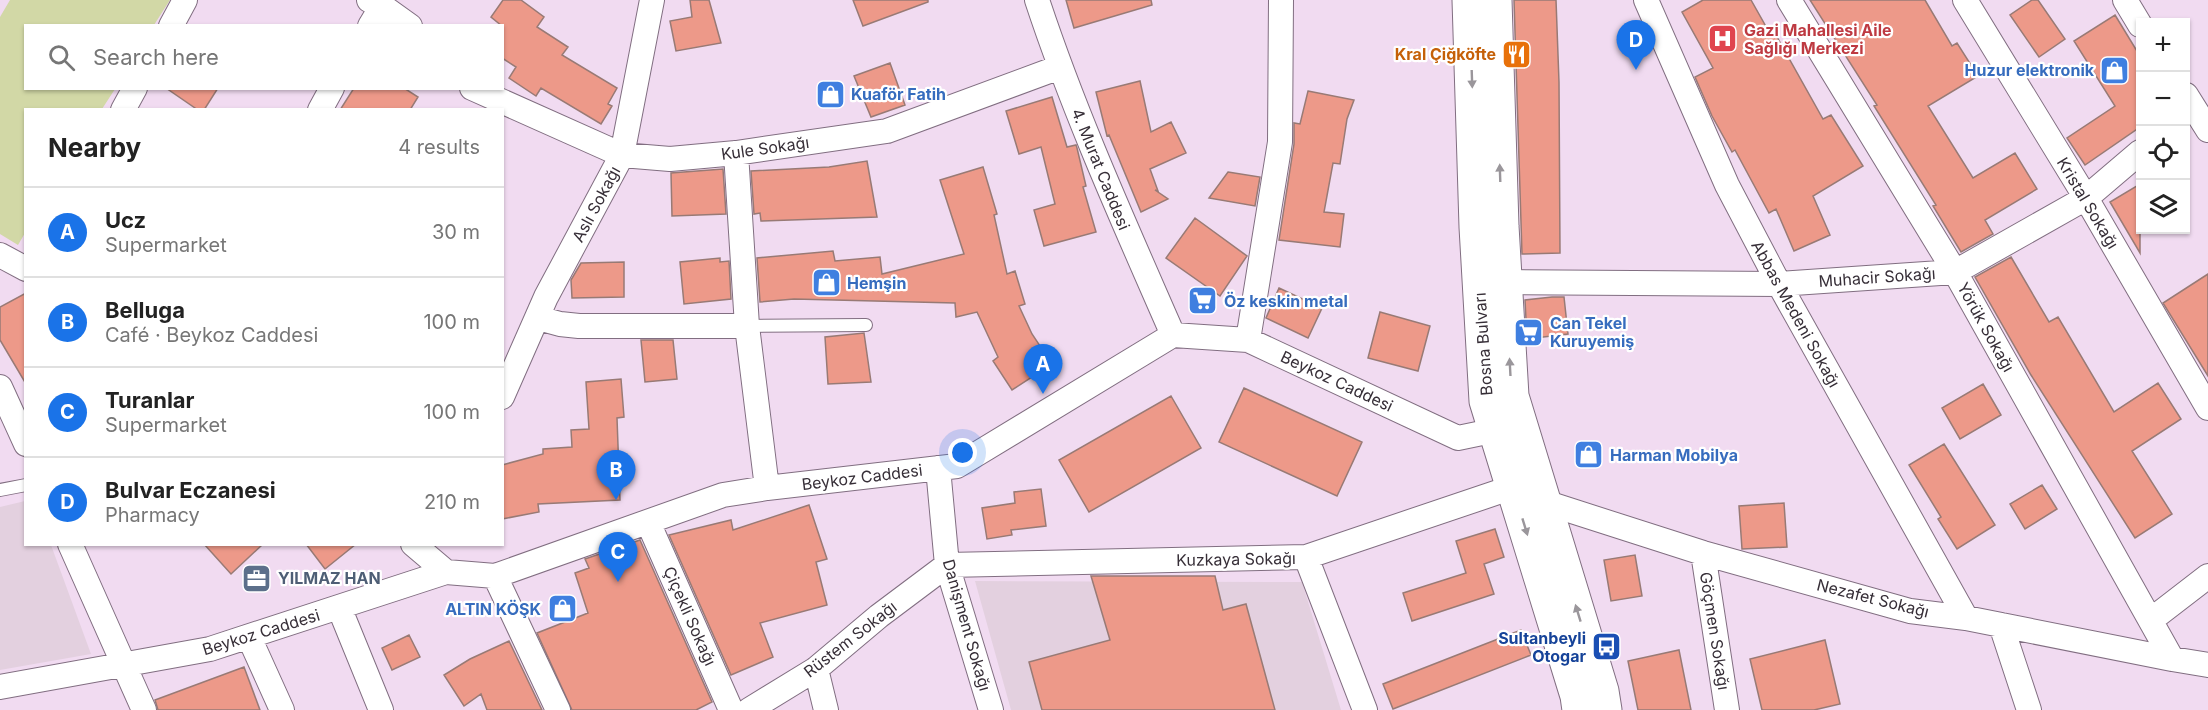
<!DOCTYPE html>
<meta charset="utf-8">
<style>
body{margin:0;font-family:Inter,sans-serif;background:#f2f2f2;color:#222}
.controls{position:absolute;right:18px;top:18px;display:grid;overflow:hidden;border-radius:0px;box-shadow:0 2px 4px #0004}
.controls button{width:54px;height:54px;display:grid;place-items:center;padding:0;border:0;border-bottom:2px solid #e0e0e0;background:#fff;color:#222;font:30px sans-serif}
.you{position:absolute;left:963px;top:453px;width:21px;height:21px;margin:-15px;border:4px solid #fff;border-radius:50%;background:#1a73e8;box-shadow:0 0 0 9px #1a73e833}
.badge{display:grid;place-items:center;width:39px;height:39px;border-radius:50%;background:#1a73e8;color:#fff;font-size:20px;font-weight:700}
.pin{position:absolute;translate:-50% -50px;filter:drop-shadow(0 2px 3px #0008)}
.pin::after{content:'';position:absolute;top:32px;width:21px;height:18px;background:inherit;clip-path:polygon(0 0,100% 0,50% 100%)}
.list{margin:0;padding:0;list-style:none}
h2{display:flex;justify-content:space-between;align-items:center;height:78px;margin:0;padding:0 24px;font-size:26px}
h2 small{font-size:20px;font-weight:400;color:#767676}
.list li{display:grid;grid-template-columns:39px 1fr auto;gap:18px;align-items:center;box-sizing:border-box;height:90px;padding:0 24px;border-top:2px solid #e0e0e0}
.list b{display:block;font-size:22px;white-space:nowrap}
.list p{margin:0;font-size:20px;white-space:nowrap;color:#767676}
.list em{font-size:20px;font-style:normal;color:#767676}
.icon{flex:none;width:33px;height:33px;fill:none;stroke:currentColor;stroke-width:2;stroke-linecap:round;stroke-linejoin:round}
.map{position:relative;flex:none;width:2208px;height:710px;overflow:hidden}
.search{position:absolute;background:#fff;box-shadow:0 2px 4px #0004;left:24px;top:24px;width:480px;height:66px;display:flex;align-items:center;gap:15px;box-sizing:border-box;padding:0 21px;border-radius:0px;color:#767676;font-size:22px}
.panel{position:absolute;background:#fff;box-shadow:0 2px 4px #0004;left:24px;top:108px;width:480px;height:438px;border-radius:0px}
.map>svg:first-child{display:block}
.industrial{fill:#e3d0df}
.green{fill:#d2d8a6}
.building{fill:#ed9989;stroke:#987a75;stroke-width:1.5}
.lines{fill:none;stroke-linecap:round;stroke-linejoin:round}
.lane-casing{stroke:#816e81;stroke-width:14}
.street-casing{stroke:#816e81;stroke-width:26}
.secondary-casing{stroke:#816e81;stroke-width:35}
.lane{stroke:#fff;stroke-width:12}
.street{stroke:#fff;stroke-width:24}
.secondary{stroke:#fff;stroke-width:33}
.oneway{fill:#9a969b}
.labels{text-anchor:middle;stroke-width:4.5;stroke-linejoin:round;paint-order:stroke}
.health-label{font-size:16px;font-weight:bold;fill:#be3a42;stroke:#fff;text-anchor:start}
.food-label{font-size:16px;font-weight:bold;fill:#c56008;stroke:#fff;text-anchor:end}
.shop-label{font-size:16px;font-weight:bold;fill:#366cbe;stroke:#fff;text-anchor:start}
.street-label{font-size:16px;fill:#362e37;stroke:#fff}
.service-label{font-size:16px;font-weight:bold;fill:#4e5e75;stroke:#fff;text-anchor:start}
.transit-label{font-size:16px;font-weight:bold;fill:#164399;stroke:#fff;text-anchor:end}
</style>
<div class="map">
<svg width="2208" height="710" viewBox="0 0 2208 710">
<rect width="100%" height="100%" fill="#f1dbf1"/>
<path class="industrial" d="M 25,501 L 26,544 L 51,545 L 91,654 L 0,670 L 0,507 Z
M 975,581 L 1302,582 L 1341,710 L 1011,710 Z"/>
<path class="green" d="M 10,0 L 170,0 L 154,25 L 26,26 L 26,88 L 115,89 L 102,109 L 26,110 L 25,233 L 18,245 L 0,234 L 0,17 Z"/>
<path class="building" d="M 503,0 L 521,0 L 544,17 L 537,27 L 568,47 L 562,55 L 617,88 L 608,104 L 612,106 L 601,124 L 541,88 L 536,96 L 509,78 L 516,67 L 502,58 L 502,26 L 491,17 Z
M 690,0 L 709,0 L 721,43 L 676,51 L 670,21 L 692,17 Z
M 853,0 L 928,0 L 928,2 L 863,26 Z
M 1066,0 L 1151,0 L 1152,5 L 1074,28 Z
M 1514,0 L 1556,0 L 1559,82 L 1560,253 L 1522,254 Z
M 1703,0 L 1751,0 L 1768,30 L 1772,28 L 1823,119 L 1831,115 L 1863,166 L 1813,196 L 1830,235 L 1794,251 L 1776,209 L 1769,213 L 1735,150 L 1732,152 L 1712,116 L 1695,77 L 1713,68 L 1682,12 Z
M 1810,0 L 1925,0 L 1952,46 L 1957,43 L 1978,76 L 1928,106 L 1973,178 L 2015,153 L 2037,189 L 1985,220 L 1993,234 L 1961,252 L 1933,206 L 1936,205 L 1874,106 L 1877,105 Z
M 2032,0 L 2038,0 L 2065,39 L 2039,57 L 2010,15 Z
M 2115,15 L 2140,56 L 2140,127 L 2085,165 L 2067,138 L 2115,106 L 2074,41 Z
M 890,63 L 905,105 L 871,117 L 854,76 Z
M 1140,81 L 1151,132 L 1171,122 L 1186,153 L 1150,169 L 1158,191 L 1155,190 L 1168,199 L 1141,212 L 1109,135 L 1107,136 L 1096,92 Z
M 166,88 L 218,88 L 204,110 L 198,110 Z
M 354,88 L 404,88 L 418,97 L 410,110 L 340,110 Z
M 1308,91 L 1354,100 L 1347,119 L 1340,164 L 1333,163 L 1324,212 L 1344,214 L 1340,247 L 1279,240 L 1294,144 L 1294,123 L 1300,124 Z
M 1052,97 L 1067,147 L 1076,145 L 1077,148 L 1086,186 L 1083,187 L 1096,232 L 1044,246 L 1034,210 L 1055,204 L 1041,147 L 1019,154 L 1006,111 Z
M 867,161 L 877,217 L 761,221 L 760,213 L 754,214 L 751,171 L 829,167 Z
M 983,167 L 997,214 L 994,215 L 1007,274 L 1015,271 L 1025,304 L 1019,306 L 1032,334 L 1052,364 L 1012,390 L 993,361 L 998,357 L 977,312 L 956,317 L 955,303 L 794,299 L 760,302 L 757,258 L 833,251 L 835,261 L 880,257 L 882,274 L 964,254 L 940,180 Z
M 723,169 L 726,214 L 672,216 L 671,173 Z
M 1228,172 L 1260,177 L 1255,206 L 1209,198 Z
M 2140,184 L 2140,253 L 2110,202 Z
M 1195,218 L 1247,256 L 1220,296 L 1166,258 Z
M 2011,257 L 2049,322 L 2058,317 L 2114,412 L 2158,383 L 2181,419 L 2132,451 L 2172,514 L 2135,538 L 2031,375 L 1975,277 Z
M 720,258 L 720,262 L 729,261 L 731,299 L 684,304 L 680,262 Z
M 624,262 L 624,297 L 572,298 L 571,280 L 581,263 Z
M 2208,274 L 2208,376 L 2163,303 Z
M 1279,288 L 1322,308 L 1308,338 L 1266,318 Z
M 26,293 L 26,384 L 0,340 L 0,307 Z
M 1552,297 L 1564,297 L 1568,334 L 1527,339 L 1525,300 Z
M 1380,312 L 1430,326 L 1418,371 L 1368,358 Z
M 864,333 L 871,382 L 828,384 L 825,337 Z
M 641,340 L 673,340 L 677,379 L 645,382 Z
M 621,379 L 624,417 L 617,418 L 620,500 L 538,504 L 539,512 L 502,519 L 502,465 L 543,454 L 543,449 L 572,447 L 571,430 L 589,429 L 586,382 Z
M 1983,384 L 2001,415 L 1960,439 L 1942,408 Z
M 1244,388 L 1362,442 L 1337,496 L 1219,442 Z
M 1171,396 L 1201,448 L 1089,512 L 1059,460 Z
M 1944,444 L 1995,525 L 1957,549 L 1938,519 L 1941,517 L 1909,465 Z
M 2042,485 L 2057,509 L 2025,529 L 2010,504 Z
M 1041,489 L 1046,526 L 1011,530 L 1012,535 L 987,539 L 982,508 L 1015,503 L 1014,492 Z
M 1784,503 L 1787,547 L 1742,549 L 1739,506 Z
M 809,505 L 827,559 L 816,562 L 827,605 L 760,623 L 773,657 L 731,675 L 669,535 L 731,520 L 733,530 Z
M 1495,529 L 1504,557 L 1484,564 L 1494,594 L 1412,621 L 1403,593 L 1466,573 L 1456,541 Z
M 640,540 L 712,702 L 696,710 L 572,710 L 537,633 L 588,613 L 575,573 L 589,568 L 585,559 Z
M 204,544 L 263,544 L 231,574 Z
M 306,544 L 356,544 L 325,569 Z
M 1635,555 L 1642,596 L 1611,601 L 1604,560 Z
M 1091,576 L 1215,576 L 1223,610 L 1246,604 L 1275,710 L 1042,710 L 1029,662 L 1110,640 Z
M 1521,630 L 1531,655 L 1393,709 L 1383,684 Z
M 409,635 L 420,657 L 392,670 L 382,648 Z
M 1825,640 L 1840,704 L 1814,710 L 1762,710 L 1750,659 Z
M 509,641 L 542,710 L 487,710 L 481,694 L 464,706 L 444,675 L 470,659 Z
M 1679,650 L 1691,710 L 1638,710 L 1628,661 Z
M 244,667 L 260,710 L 158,710 L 155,700 Z"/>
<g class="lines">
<defs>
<path id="lane" d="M 747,326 L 866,325
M 0,490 L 26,485"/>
<path id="street" d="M 369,0 L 382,6 L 410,26
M 1037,0 C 1075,115 1125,225 1173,335
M 1646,0 L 1727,185 L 1779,284 L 1966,618
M 1789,0 L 1955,272 L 2172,659
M 1965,0 L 2086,198 L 2208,408
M 2125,0 L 2140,25
M 171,26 L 185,0
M 370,26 L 382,6
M 472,88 L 622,155 L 670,159 L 736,153 L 887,131 L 1060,67
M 2186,95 L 2208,130
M 123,110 L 135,88
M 320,110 L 332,88
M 736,153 L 747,326 L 767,488
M 0,255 L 26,269
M 1505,282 L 1779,284 L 1955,272 L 2086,198 L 2140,152
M 538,318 L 560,324 L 579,326 L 747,326
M 1248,340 L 1280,142 L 1281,0
M 0,387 L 26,444
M 502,397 L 546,297 L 622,155 L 652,0
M 938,468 L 947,565 L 991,710
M 1544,502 L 1703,553 L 1910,611 L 1966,618 L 2172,659 L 2208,665
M 648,522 L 731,710
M 70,544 L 144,710
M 413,544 L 446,572
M 1703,553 L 1727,710
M 1306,557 L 1365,710
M 495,576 L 558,710
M 339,607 L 381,710
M 2151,620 L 2208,576
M 2001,625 L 2029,710
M 249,637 L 282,710
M 816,669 L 826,710
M 0,687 L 210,649 L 446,572 L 495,576 L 723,495 L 767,488 L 957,466 L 1173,335 L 1248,340 L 1458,438 L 1511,427
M 749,710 L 816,669 L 879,616 L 947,565 L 1306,557 L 1513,487"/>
<path id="secondary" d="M 1469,0 L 1476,227 L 1486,401 L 1577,696 L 1579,710
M 1495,0 L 1502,226 L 1512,396 L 1602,691 L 1605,710"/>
</defs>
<use href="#lane" class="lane-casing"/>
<use href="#street" class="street-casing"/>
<use href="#secondary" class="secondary-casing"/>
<use href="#lane" class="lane"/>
<use href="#street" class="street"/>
<use href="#secondary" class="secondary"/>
</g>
<defs><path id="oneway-solid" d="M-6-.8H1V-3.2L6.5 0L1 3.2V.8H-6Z" transform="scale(1.5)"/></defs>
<g class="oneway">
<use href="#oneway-solid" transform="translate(1472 79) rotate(88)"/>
<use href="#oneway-solid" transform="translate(1500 173) rotate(-92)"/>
<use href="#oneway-solid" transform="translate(1510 367) rotate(-93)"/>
<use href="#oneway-solid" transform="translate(1525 527) rotate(73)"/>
<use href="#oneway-solid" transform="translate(1578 613) rotate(-107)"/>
</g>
<defs>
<symbol id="hospital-square" viewBox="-11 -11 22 22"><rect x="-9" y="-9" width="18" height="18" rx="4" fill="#e0444e" stroke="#fff"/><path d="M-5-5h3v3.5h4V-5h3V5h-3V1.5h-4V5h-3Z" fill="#fff"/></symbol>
<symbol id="restaurant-square" viewBox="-11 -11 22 22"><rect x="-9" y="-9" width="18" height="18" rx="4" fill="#e8710a" stroke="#fff"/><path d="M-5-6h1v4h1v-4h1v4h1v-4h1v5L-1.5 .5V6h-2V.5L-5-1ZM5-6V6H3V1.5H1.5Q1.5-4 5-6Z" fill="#fff"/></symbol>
<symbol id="shop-square" viewBox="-11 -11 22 22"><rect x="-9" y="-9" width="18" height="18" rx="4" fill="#3f7fe0" stroke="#fff"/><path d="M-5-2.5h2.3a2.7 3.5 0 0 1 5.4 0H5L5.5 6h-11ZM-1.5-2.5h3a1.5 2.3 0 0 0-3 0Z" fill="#fff"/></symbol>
<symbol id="supermarket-square" viewBox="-11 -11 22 22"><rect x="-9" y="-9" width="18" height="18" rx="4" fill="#3f7fe0" stroke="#fff"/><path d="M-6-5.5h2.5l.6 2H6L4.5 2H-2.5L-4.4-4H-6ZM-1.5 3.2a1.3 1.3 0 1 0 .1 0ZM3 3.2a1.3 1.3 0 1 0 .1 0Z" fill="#fff"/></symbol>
<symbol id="office-square" viewBox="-11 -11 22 22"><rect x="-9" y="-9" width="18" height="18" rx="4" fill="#5c6f8a" stroke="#fff"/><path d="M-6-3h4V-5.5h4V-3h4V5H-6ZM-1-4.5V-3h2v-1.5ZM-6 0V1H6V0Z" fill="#fff"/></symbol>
<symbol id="bus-square" viewBox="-11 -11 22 22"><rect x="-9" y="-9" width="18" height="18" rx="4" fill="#1a4fb4" stroke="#fff"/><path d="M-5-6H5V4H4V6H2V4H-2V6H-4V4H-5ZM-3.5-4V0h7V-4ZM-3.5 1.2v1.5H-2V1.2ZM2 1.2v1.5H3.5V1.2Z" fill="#fff"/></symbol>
</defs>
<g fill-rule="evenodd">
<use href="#hospital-square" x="1706" y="22" width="33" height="33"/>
<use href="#restaurant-square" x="1500" y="38" width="33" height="33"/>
<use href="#shop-square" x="2098" y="54" width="33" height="33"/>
<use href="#shop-square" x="814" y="78" width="33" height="33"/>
<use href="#shop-square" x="810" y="266" width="33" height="33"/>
<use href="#supermarket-square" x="1186" y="284" width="33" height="33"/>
<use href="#supermarket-square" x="1512" y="316" width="33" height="33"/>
<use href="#shop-square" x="1572" y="438" width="33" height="33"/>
<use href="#office-square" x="240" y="562" width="33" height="33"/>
<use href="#shop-square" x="546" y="592" width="33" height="33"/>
<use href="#bus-square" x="1590" y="630" width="33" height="33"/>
</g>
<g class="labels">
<g class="health-label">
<text x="1744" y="36">Gazi Mahallesi Aile<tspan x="1744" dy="18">Sağlığı Merkezi</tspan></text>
</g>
<g class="food-label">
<text x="1496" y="60">Kral Çiğköfte</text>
</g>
<g class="shop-label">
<text x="2094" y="76" text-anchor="end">Huzur elektronik</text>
<text x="851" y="100">Kuaför Fatih</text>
<text x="847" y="289">Hemşin</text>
<text x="1224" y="307">Öz keskin metal</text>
<text x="1550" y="329">Can Tekel<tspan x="1550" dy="18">Kuruyemiş</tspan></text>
<text x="1610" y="461">Harman Mobilya</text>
<text x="541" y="615" text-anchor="end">ALTIN KÖŞK</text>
</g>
<g class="street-label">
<text transform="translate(765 148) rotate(-8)" y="6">Kule Sokağı</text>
<text transform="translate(1101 169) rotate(68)" y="6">4. Murat Caddesi</text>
<text transform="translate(2088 203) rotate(59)" y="6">Kristal Sokağı</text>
<text transform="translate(596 204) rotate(-62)" y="6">Aslı Sokağı</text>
<text transform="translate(1877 277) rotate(-4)" y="6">Muhacir Sokağı</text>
<text transform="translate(1796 314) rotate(61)" y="6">Abbas Medeni Sokağı</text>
<text transform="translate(1986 327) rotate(61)" y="6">Yörük Sokağı</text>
<text transform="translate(1483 344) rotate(-94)" y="6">Bosna Bulvarı</text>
<text transform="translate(1337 381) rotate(25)" y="6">Beykoz Caddesi</text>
<text transform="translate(862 477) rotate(-7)" y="6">Beykoz Caddesi</text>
<text transform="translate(1236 559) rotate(-1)" y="6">Kuzkaya Sokağı</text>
<text transform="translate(1873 598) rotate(14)" y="6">Nezafet Sokağı</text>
<text transform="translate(690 616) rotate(66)" y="6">Çiçekli Sokağı</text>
<text transform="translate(967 625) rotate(74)" y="6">Danişment Sokağı</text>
<text transform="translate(1715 631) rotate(81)" y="6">Göçmen Sokağı</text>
<text transform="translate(261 632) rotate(-17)" y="6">Beykoz Caddesi</text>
<text transform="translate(850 639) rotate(-38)" y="6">Rüstem Sokağı</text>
</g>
<g class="service-label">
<text x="278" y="584">YILMAZ HAN</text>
</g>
<g class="transit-label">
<text x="1586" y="644">Sultanbeyli<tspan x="1586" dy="18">Otogar</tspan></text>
</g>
</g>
</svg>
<div class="controls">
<button>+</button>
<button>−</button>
<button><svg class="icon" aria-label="locate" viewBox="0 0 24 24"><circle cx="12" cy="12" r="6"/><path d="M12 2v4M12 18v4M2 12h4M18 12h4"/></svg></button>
<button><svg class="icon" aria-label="layers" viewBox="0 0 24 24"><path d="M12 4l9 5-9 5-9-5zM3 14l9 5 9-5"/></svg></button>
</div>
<div class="you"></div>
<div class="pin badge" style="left:1043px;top:394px">A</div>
<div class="pin badge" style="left:616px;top:500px">B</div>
<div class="pin badge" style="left:618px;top:582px">C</div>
<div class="pin badge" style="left:1636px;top:70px">D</div>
<div class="search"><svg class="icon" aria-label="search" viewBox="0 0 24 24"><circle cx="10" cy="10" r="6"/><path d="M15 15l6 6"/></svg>Search here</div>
<section class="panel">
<h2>Nearby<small>4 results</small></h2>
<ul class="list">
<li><span class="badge">A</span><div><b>Ucz</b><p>Supermarket</p></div><em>30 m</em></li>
<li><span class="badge">B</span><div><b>Belluga</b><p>Café · Beykoz Caddesi</p></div><em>100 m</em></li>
<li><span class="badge">C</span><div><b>Turanlar</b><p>Supermarket</p></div><em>100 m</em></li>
<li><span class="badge">D</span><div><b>Bulvar Eczanesi</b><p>Pharmacy</p></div><em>210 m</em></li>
</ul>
</section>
</div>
